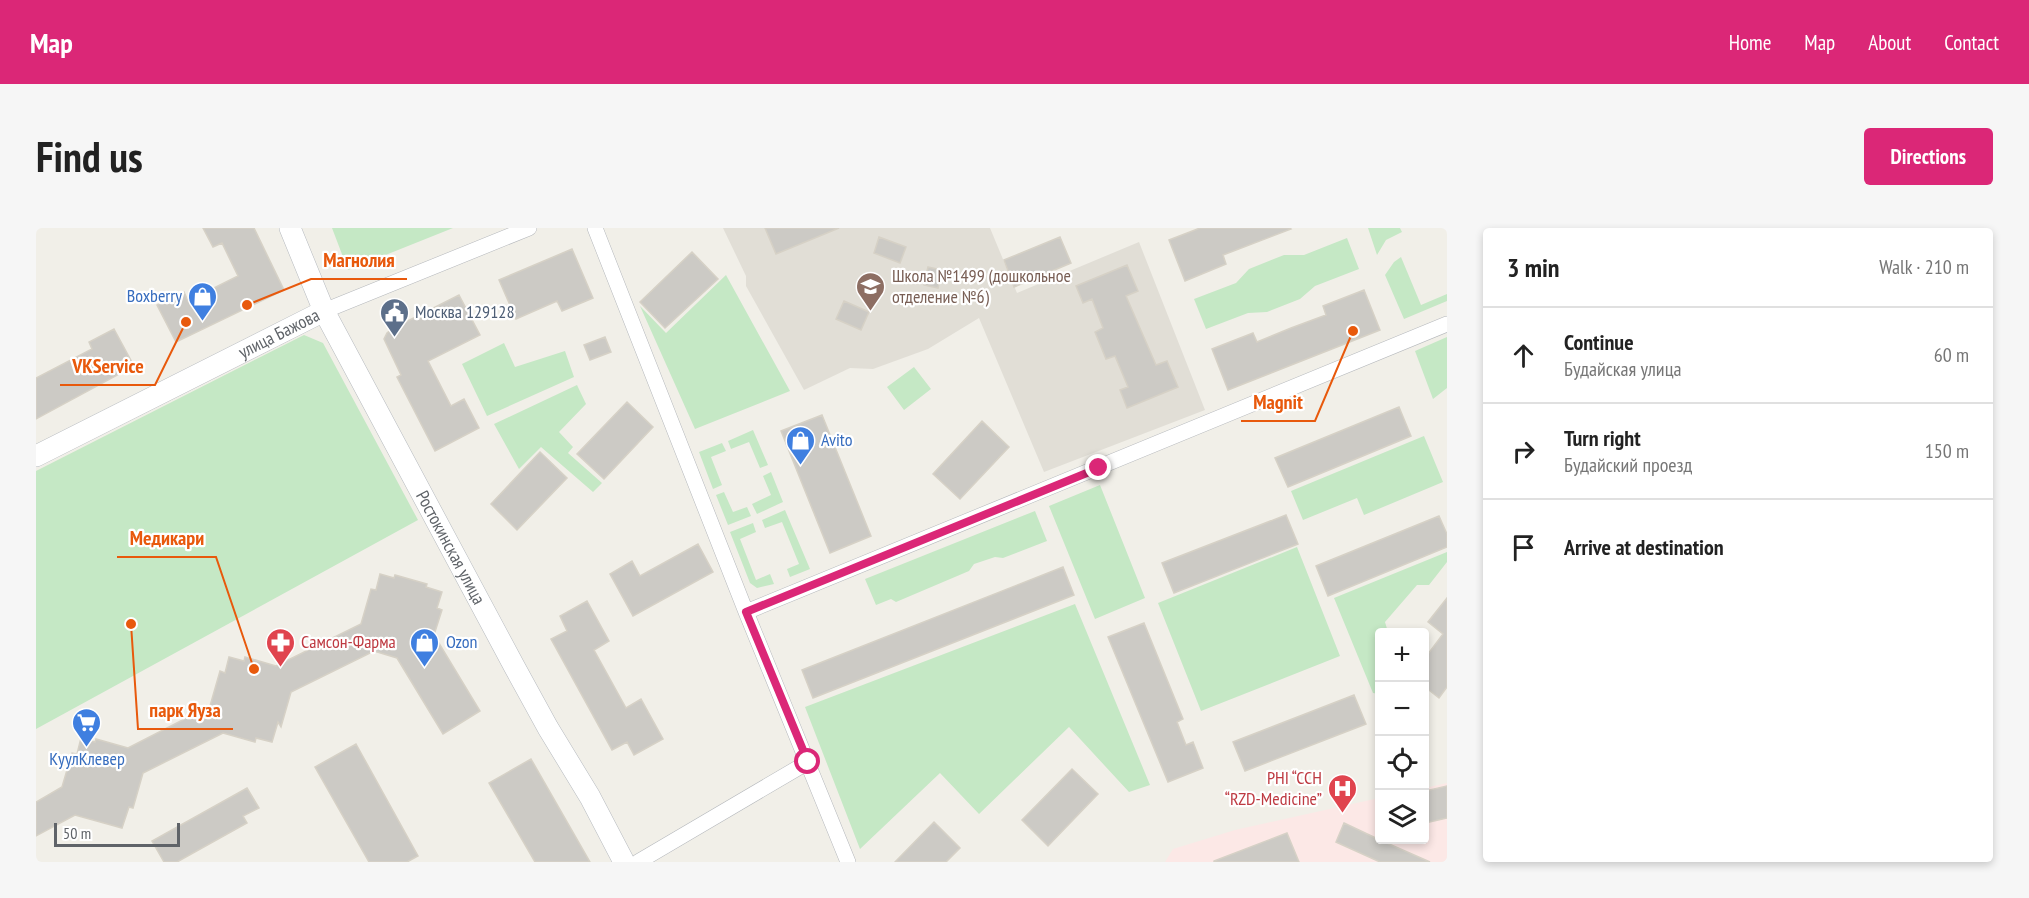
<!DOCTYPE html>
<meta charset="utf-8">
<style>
body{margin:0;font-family:"PT Sans Narrow",sans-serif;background:#f6f6f6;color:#222}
.controls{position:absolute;right:18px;bottom:18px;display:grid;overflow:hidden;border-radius:6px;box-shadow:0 3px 9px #0003}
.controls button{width:54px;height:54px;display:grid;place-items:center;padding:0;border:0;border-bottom:2px solid #e0e0e0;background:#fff;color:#222;font:30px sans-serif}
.scale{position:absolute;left:18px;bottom:15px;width:126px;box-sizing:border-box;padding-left:6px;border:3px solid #5f6368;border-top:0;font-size:16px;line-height:21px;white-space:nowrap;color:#5f6368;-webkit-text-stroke:4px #fff;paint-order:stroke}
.stop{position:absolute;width:18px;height:18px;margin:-14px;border:4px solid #db2777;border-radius:50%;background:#fff}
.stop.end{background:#db2777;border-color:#fff;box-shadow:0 2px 6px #0008}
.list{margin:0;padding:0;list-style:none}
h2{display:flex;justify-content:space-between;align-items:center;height:78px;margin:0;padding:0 24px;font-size:26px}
h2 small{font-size:20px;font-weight:400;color:#767676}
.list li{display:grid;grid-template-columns:39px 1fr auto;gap:18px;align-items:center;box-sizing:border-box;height:96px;padding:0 24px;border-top:2px solid #e0e0e0}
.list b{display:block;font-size:22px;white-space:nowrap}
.list p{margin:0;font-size:20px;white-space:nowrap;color:#767676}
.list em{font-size:20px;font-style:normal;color:#767676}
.icon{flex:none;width:33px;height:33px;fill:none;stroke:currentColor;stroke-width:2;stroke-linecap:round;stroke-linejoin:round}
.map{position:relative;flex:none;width:1411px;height:634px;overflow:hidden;border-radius:6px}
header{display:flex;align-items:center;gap:36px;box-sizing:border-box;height:84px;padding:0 30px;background:#db2777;color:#fff}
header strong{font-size:28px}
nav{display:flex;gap:33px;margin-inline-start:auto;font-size:21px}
.intro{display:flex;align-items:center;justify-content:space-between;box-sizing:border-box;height:144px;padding:0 36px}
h1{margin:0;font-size:42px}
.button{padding:15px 27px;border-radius:6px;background:#db2777;color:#fff;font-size:21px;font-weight:700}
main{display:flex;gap:36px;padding:0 36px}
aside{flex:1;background:#fff;border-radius:6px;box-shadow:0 3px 9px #0003}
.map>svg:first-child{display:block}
.education{fill:#e1ded6}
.medical{fill:#fce8e6}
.green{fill:#c5e8c5}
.building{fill:#cccac5;stroke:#d6d1c6;stroke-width:1.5}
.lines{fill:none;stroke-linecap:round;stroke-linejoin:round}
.street-casing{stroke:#b5b8bc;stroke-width:16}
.secondary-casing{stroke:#b6babf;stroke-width:22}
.street{stroke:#fff;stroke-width:15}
.secondary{stroke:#fff;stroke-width:21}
.route{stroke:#db2777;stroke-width:8}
.labels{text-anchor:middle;stroke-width:4.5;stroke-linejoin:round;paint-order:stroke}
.education-label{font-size:18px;fill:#785e54;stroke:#fff;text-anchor:start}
.shop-label{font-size:18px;fill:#366cbe;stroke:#fff;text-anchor:start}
.service-label{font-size:18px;fill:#4e5e75;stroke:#fff;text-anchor:start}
.street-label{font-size:18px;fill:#5f6368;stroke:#fff}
.health-label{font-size:18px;fill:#be3a42;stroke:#fff;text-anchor:start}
.leader{fill:none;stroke:#e8590c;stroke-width:2}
.callout-dot{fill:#e8590c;stroke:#fff;stroke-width:2}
.callout-label{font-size:20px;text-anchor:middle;font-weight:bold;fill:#e8590c;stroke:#fff;stroke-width:4.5;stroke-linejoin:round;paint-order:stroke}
</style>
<header>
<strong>Map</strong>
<nav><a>Home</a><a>Map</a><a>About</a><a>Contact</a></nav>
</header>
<div class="intro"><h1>Find us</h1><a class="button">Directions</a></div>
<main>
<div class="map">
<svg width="1411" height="634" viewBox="0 0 1411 634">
<rect width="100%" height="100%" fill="#f1efe8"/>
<path class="education" d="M 687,0 L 954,0 L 981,65 L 1103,14 L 1169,182 L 1008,244 L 943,90 L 892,121 L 837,141 L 814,140 L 768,162 L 710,58 L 710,48 Z"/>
<path class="medical" d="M 1411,555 L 1411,634 L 1129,634 L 1137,621 L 1199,602 L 1343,570 L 1344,612 L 1388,612 L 1389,560 Z"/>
<path class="green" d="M 296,0 L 417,0 L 312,42 Z
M 1332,0 L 1364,0 L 1366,4 L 1350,12 L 1341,27 Z
M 1311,10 L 1323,41 L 1279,58 L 1264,71 L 1231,84 L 1212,85 L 1170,101 L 1158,71 L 1200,55 L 1213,41 L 1248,27 L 1268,27 Z
M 1365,29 L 1385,77 L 1411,66 L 1411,73 L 1368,91 L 1349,47 L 1358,34 Z
M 690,47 L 754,163 L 659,201 L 604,78 L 630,105 Z
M 268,107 L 287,115 L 382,292 L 0,501 L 0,243 Z
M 1411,109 L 1411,160 L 1397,171 L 1379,123 Z
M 468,115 L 479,139 L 529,123 L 538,149 L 451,188 L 426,136 Z
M 878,139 L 895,161 L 868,182 L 851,159 Z
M 541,157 L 550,176 L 523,204 L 537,219 L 532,225 L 566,255 L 557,264 L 505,219 L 483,241 L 458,196 Z
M 717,202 L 732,237 L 724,240 L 713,214 L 695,221 L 692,213 Z
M 1388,208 L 1407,254 L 1328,287 L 1321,270 L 1267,292 L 1255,263 Z
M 686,215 L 690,223 L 675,229 L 686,257 L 677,261 L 663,224 Z
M 735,244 L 747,274 L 721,286 L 716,276 L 735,267 L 727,248 Z
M 1064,257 L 1109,370 L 1059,391 L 1013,278 Z
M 688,264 L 697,284 L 711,279 L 715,288 L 692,297 L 680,267 Z
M 749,282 L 774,341 L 754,349 L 751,341 L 763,336 L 746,294 L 729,300 L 726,292 Z
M 999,283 L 1011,313 L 967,330 L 959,329 L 938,336 L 933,343 L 860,374 L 855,371 L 840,377 L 829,351 Z
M 717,295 L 720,304 L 704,311 L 720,352 L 734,346 L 738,356 L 721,360 L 714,355 L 694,304 Z
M 1261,319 L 1304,428 L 1165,483 L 1122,375 Z
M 1411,324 L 1411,334 L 1393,357 L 1381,357 L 1349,394 L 1352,404 L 1344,404 L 1343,466 L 1337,465 L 1298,370 Z
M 1039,376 L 1114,557 L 1093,564 L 1033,499 L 943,586 L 904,545 L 824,621 L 769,479 Z"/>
<path class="building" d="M 167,0 L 218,0 L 248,62 L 140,114 L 121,77 L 148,64 L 152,73 L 202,48 L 186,15 L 177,19 Z
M 729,0 L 803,0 L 740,26 Z
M 1164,0 L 1254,0 L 1255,1 L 1187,27 L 1190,36 L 1149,53 L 1133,12 Z
M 843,9 L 870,19 L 864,35 L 838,25 Z
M 1024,9 L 1035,35 L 978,59 L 968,32 Z
M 536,21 L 557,70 L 526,83 L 521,73 L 480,91 L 463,52 Z
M 656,24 L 682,51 L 629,100 L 604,74 Z
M 1091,37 L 1102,63 L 1090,68 L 1120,137 L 1131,133 L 1142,159 L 1091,180 L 1084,162 L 1092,159 L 1079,128 L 1070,131 L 1059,104 L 1067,100 L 1056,71 L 1047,75 L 1040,58 Z
M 892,39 L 906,42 L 902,60 L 888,57 Z
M 1328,62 L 1344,102 L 1192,162 L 1176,121 L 1217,105 L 1221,114 L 1255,100 L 1290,87 L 1287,78 Z
M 423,67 L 444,107 L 392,133 L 415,178 L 428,171 L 443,200 L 399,223 L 361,149 L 365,147 L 348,111 L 351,105 L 356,101 Z
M 808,73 L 833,84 L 825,102 L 800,91 Z
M 78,101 L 98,138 L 0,191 L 0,150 L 56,121 L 53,114 Z
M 569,109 L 575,124 L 554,132 L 548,117 Z
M 591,174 L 617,199 L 568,251 L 541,226 Z
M 1363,179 L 1375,208 L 1252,259 L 1239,230 Z
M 786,187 L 835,308 L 794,325 L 745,203 Z
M 946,193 L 973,219 L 924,271 L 897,246 Z
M 504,224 L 531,250 L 481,302 L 455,276 Z
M 1250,287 L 1262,316 L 1138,365 L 1126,335 Z
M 1403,288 L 1411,306 L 1411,319 L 1292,368 L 1280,338 Z
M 662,316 L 677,344 L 597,388 L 574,346 L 596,333 L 604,348 Z
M 1027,339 L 1038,367 L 777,470 L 766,442 Z
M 344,346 L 358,350 L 359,347 L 391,356 L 390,359 L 406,364 L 401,380 L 406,382 L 398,407 L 444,483 L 407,506 L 361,430 L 338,423 L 255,464 L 245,499 L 242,494 L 236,514 L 220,510 L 219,514 L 187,505 L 107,545 L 97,580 L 93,579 L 86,600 L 39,587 L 0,608 L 0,574 L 26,559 L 36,525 L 41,526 L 45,510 L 59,514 L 60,511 L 92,520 L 174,478 L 184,443 L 189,445 L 193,429 L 208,433 L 209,429 L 240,438 L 325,396 L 335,361 L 340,362 Z
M 1411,370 L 1411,459 L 1403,470 L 1389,459 L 1389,430 L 1407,406 L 1392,394 Z
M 551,373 L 573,413 L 558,422 L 590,480 L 605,471 L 627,511 L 598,527 L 591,514 L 576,522 L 515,411 L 531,403 L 524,388 Z
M 1108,395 L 1147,491 L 1141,494 L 1150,517 L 1157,514 L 1167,540 L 1132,554 L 1072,409 Z
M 1318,467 L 1330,496 L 1209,543 L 1197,514 Z
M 320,516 L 382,628 L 371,634 L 333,634 L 279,539 Z
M 495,531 L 554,634 L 499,634 L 453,555 Z
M 1036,541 L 1062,566 L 1012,618 L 986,592 Z
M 1411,558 L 1411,590 L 1389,595 L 1389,563 Z
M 211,560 L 223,580 L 207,588 L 211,595 L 141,634 L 128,634 L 116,613 Z
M 898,594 L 924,620 L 910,634 L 859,634 Z
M 1308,595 L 1344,612 L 1394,634 L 1344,634 L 1300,614 Z
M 1251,605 L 1263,634 L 1178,634 L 1178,633 Z"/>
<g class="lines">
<defs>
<path id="street" d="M 559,0 L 710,384 L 812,634
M 288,83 L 493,0
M 710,384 L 1411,96
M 602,634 L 772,534"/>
<g id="secondary">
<path id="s1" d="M 254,0 L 288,83 L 478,438 L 512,500 L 554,569 L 588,634"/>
<path id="s2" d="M 0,228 L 288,83"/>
</g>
</defs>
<use href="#street" class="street-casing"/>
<use href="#secondary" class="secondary-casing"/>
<use href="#street" class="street"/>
<use href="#secondary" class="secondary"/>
</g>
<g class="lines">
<path class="route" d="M 772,534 L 710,384 L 1063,240"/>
</g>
<defs>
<symbol id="school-pin" viewBox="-11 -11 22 30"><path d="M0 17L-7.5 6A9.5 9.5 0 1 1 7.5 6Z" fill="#8d6e63" stroke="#fff"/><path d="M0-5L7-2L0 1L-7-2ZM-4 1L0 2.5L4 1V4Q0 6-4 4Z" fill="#fff"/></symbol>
<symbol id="shop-pin" viewBox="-11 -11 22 30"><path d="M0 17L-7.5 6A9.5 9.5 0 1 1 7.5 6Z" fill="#3f7fe0" stroke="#fff"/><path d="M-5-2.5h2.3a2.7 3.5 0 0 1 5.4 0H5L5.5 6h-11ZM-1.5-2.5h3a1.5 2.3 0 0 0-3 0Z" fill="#fff"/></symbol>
<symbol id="civic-pin" viewBox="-11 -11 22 30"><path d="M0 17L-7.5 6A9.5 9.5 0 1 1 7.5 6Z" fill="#5c6f8a" stroke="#fff"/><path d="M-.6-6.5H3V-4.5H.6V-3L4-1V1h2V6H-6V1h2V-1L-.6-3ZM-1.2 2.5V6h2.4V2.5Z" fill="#fff"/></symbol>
<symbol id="pharmacy-pin" viewBox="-11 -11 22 30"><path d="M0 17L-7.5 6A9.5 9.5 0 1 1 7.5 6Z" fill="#e0444e" stroke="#fff"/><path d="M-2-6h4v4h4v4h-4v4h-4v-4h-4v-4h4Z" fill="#fff"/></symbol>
<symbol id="supermarket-pin" viewBox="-11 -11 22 30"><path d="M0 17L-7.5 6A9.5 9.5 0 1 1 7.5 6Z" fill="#3f7fe0" stroke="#fff"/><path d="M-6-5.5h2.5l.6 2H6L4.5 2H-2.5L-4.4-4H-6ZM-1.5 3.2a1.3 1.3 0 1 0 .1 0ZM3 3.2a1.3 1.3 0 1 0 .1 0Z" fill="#fff"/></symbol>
<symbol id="hospital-pin" viewBox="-11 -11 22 30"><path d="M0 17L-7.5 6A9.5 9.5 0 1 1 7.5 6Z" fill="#e0444e" stroke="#fff"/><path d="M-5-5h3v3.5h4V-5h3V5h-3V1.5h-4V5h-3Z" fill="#fff"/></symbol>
</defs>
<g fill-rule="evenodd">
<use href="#school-pin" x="818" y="42" width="33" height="45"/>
<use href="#shop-pin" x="150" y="52" width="33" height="45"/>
<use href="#civic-pin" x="342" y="68" width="33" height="45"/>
<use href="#shop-pin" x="748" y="196" width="33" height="45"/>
<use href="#pharmacy-pin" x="228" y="398" width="33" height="45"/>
<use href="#shop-pin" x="372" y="398" width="33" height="45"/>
<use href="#supermarket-pin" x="34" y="478" width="33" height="45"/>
<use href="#hospital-pin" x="1290" y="544" width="33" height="45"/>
</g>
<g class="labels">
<g class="education-label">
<text x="856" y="54">Школа №1499 (дошкольное<tspan x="856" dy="21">отделение №6)</tspan></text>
</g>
<g class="shop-label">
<text x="146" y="74" text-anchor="end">Boxberry</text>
<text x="785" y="218">Avito</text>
<text x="410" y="420">Ozon</text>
<text x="51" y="537" text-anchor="middle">КуулКлевер</text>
</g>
<g class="service-label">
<text x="379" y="90">Москва 129128</text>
</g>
<g class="street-label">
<text dy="6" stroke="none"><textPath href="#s2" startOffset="272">улица Бажова</textPath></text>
<text dy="6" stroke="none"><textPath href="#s1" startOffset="358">Ростокинская улица</textPath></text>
</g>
<g class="health-label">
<text x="265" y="420">Самсон-Фарма</text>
<text x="1286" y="556" text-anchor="end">PHI “CCH<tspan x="1286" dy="21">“RZD-Medicine”</tspan></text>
</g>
</g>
<path class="leader" d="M211 77L275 51H371M150 94L119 157H24M1317 103L1279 193H1205M218 441L180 329H81M95 396L102 501H197"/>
<g class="callout-dot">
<circle cx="211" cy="77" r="6"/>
<circle cx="150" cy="94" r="6"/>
<circle cx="1317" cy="103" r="6"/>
<circle cx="218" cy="441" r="6"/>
<circle cx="95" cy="396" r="6"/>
</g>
<g class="callout-label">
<text x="323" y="39">Магнолия</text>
<text x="72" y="145">VKService</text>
<text x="1242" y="181">Magnit</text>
<text x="131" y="317">Медикари</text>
<text x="149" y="489">парк Яуза</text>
</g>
</svg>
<div class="controls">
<button>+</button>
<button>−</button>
<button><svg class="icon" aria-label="locate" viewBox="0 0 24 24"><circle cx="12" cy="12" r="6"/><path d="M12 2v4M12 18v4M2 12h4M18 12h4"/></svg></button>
<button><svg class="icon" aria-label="layers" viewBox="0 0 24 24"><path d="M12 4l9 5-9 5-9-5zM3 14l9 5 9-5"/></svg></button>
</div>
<div class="scale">50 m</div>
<div class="stop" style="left:772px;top:534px"></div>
<div class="stop end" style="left:1063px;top:240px"></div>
</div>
<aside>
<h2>3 min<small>Walk · 210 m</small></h2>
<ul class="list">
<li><svg class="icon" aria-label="ahead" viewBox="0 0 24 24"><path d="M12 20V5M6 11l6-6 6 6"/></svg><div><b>Continue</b><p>Будайская улица</p></div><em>60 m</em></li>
<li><svg class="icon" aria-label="right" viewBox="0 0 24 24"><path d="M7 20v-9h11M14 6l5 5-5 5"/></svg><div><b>Turn right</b><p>Будайский проезд</p></div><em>150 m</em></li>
<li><svg class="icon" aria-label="arrive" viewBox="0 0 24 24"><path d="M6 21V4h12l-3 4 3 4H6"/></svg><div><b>Arrive at destination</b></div></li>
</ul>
</aside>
</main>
